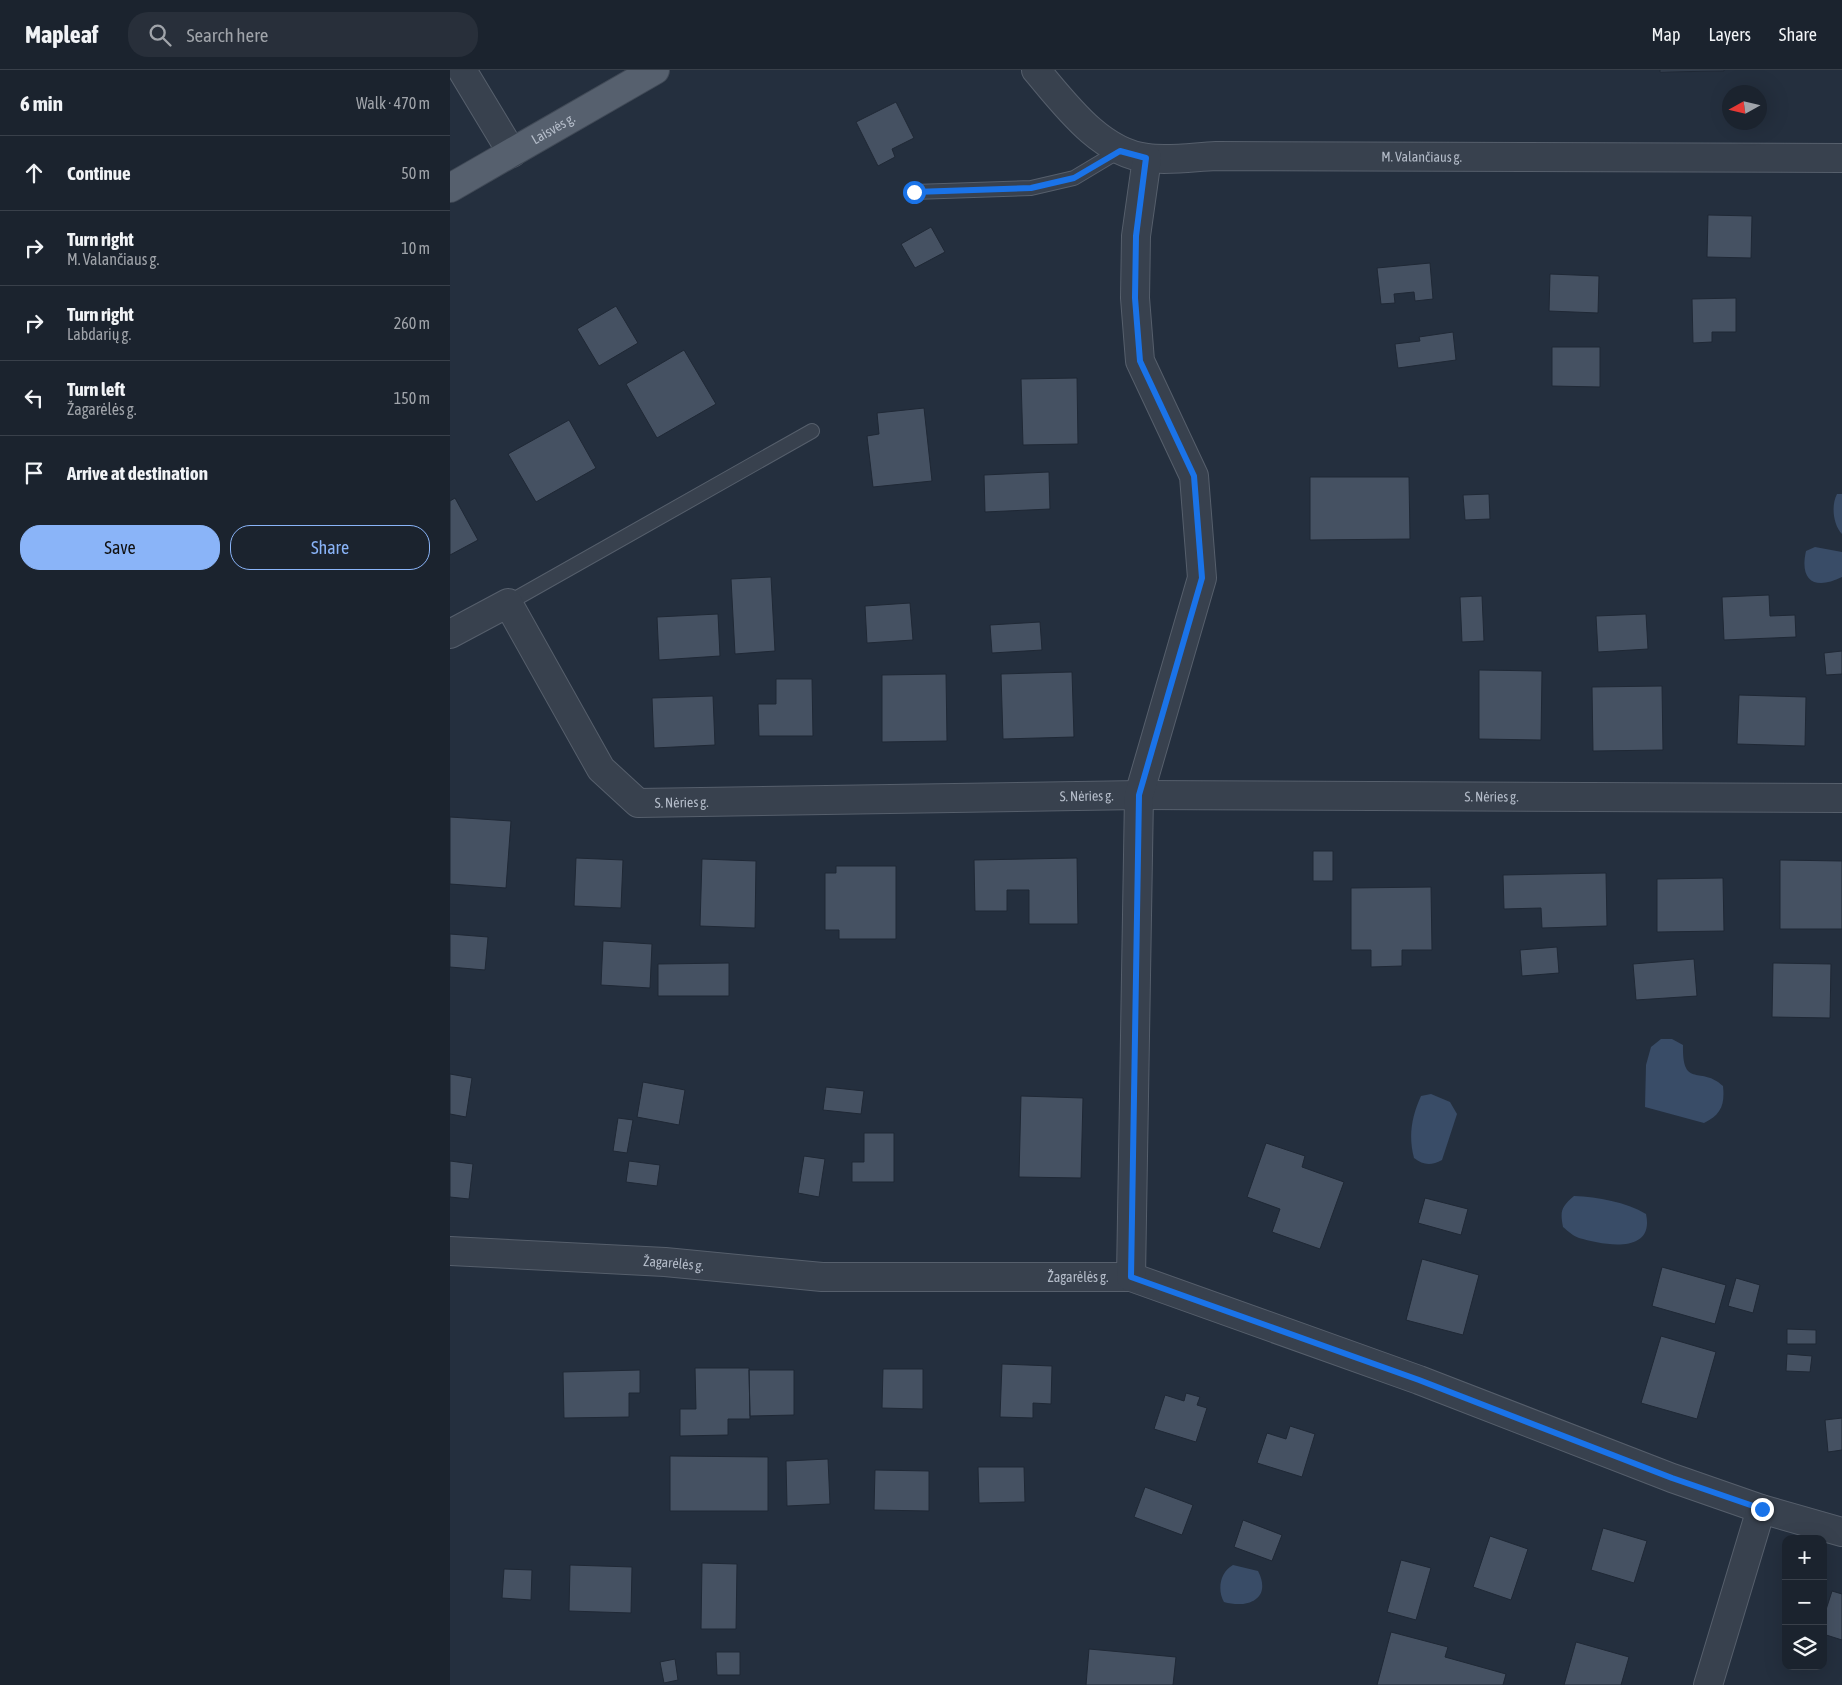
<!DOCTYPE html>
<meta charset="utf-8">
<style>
body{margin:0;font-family:"Asap Condensed",sans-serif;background:#282f3a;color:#f1f3f6}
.controls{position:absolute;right:15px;bottom:15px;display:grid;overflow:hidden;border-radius:10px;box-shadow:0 5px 20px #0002}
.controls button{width:45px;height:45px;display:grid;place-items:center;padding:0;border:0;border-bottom:1px solid #39404a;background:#1b232e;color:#f1f3f6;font:25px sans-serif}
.compass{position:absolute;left:1272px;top:15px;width:45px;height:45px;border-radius:50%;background:#1b232e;box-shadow:0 5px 20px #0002;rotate:262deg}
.stop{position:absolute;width:15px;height:15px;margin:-11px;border:4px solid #1a73e8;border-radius:50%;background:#fff}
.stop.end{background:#1a73e8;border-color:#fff;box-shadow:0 1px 5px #0008}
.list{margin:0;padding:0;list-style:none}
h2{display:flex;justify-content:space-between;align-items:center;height:65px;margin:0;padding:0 20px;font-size:21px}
h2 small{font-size:16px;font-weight:400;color:#a0a4aa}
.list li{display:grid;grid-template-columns:32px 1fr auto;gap:15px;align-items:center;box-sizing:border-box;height:75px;padding:0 20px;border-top:1px solid #39404a}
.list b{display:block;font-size:19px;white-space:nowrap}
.list p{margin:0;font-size:16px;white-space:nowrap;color:#a0a4aa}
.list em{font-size:16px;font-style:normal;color:#a0a4aa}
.actions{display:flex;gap:10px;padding:15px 20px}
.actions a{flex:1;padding:11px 0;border:1px solid #8ab4f8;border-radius:20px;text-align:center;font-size:18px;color:#8ab4f8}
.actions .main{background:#8ab4f8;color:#111}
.icon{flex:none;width:28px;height:28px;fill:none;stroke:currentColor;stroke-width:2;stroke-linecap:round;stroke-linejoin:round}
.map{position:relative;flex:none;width:1392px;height:1615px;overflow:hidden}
header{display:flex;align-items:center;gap:30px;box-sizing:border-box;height:70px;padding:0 25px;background:#1b232e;border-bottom:1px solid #39404a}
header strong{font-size:24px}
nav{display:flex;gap:28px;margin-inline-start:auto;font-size:18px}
.search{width:350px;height:45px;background:#282f3a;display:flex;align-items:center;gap:12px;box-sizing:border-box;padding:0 18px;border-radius:20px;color:#a0a4aa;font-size:19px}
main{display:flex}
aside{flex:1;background:#1b232e}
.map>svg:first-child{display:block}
.water{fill:#394c67}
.building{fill:#455162;stroke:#1f2835}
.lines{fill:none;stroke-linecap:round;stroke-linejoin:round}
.lane-casing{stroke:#565f6c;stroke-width:16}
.street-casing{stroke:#565f6c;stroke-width:30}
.primary-casing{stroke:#414a57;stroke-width:30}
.lane{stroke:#38414e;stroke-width:14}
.street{stroke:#38414e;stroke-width:28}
.primary{stroke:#56606e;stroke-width:28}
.route{stroke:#1a73e8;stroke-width:6}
.labels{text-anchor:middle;stroke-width:5;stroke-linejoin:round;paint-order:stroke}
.street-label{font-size:14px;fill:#b4bcc9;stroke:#1d2633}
</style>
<header>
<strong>Mapleaf</strong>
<div class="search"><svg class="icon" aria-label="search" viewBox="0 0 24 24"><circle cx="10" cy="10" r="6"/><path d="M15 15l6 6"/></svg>Search here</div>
<nav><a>Map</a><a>Layers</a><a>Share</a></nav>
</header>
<main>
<aside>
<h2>6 min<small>Walk · 470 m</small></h2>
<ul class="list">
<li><svg class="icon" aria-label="ahead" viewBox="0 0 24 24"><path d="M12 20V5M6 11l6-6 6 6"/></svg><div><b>Continue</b></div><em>50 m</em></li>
<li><svg class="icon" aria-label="right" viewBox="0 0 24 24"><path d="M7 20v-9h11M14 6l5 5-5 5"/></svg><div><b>Turn right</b><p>M. Valančiaus g.</p></div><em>10 m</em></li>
<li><svg class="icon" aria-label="right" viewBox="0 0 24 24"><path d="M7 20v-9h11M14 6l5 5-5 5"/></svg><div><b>Turn right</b><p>Labdarių g.</p></div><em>260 m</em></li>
<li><svg class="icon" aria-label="left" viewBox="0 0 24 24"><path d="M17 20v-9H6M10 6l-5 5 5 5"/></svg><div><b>Turn left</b><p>Žagarėlės g.</p></div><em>150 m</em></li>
<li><svg class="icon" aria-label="arrive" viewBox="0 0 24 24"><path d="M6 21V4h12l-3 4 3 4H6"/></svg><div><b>Arrive at destination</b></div></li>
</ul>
<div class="actions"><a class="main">Save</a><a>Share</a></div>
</aside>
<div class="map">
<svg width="1392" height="1615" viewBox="0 0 1392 1615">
<rect width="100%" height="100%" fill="#242f3e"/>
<path class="water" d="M 1387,424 L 1392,424 L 1392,464 C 1383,455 1381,435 1387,424 Z
M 1365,477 L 1392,482 L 1392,507 C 1366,520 1349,512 1356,481 Z
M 1211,969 L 1222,969 L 1233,975 C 1232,1020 1251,995 1273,1016 C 1275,1035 1271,1045 1254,1053 L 1195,1037 L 1196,995 L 1201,977 Z
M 981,1024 L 1000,1032 L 1007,1044 L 992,1090 C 981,1096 973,1095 964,1088 C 958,1065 962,1046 971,1026 Z
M 1124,1126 C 1148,1127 1176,1132 1196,1144 C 1205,1185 1153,1175 1129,1168 C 1123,1166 1118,1161 1113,1157 C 1110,1141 1111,1137 1124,1126 Z
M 783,1495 L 808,1501 C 822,1528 799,1539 774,1532 C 767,1520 770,1502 783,1495 Z"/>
<path class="building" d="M 1210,0 L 1274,0 L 1274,1 L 1210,2 Z
M 446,32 L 464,68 L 442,79 L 445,87 L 428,96 L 406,52 Z
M 1258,145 L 1302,146 L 1301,188 L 1257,187 Z
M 481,157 L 495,182 L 465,198 L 451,174 Z
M 980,193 L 983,229 L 965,231 L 964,222 L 944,224 L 945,233 L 931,234 L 927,198 Z
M 1100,204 L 1149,206 L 1148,243 L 1099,241 Z
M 1286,228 L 1286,262 L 1262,262 L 1262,272 L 1243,273 L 1242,229 Z
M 166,236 L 188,273 L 149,296 L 127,259 Z
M 1003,262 L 1006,290 L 948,298 L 945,274 L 970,271 L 969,267 Z
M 1102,277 L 1150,277 L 1150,317 L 1102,316 Z
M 234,280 L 266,334 L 207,368 L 176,314 Z
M 627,308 L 628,374 L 573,375 L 571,309 Z
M 474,338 L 482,411 L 423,417 L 417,366 L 429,364 L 427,343 Z
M 119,350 L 146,398 L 86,432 L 58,384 Z
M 599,402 L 600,439 L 535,442 L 534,405 Z
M 860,407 L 959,407 L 960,469 L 860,470 Z
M 1039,424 L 1040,449 L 1015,450 L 1013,425 Z
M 5,428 L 28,470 L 0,485 L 0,431 Z
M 321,507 L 325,581 L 285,584 L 281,509 Z
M 1319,525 L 1320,546 L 1345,545 L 1346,567 L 1274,570 L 1272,527 Z
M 1032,526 L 1034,571 L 1012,572 L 1010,527 Z
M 460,533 L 463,570 L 417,573 L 415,536 Z
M 268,544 L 270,586 L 209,590 L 207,547 Z
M 1196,544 L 1198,579 L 1148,582 L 1146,546 Z
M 590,552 L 592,580 L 542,583 L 540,555 Z
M 1392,581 L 1392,604 L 1376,605 L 1374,583 Z
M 1029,600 L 1092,601 L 1091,670 L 1029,669 Z
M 622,602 L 624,667 L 553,669 L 551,604 Z
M 496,604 L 497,671 L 432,672 L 432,605 Z
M 326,609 L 362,609 L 363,666 L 309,666 L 308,634 L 326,634 Z
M 1212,616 L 1213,680 L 1143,681 L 1142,617 Z
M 1289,625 L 1356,627 L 1355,676 L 1287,674 Z
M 263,626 L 265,675 L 204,678 L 202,628 Z
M 0,747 L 61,751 L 56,818 L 0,814 Z
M 863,781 L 883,781 L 883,811 L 863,811 Z
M 126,788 L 173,790 L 171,838 L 124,836 Z
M 627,788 L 628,854 L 579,854 L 579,820 L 557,820 L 557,841 L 525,841 L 524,790 Z
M 252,789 L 306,791 L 305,858 L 250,856 Z
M 1330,790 L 1392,791 L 1392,859 L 1330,859 Z
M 386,796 L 446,796 L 446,869 L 389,869 L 389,860 L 375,860 L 375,803 L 386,803 Z
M 1156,803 L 1157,856 L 1092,858 L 1091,838 L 1054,839 L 1053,805 Z
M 1273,808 L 1274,861 L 1207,862 L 1207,809 Z
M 981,817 L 982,880 L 952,880 L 952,896 L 921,897 L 921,880 L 901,880 L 901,818 Z
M 0,864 L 38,867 L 35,900 L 0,897 Z
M 153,871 L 202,874 L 200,918 L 151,915 Z
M 1107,877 L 1109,903 L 1072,906 L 1070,880 Z
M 1244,889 L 1247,926 L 1186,930 L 1183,894 Z
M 279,893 L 279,926 L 208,926 L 208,894 Z
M 1323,893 L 1381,894 L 1380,948 L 1322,947 Z
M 0,1004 L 22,1008 L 16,1047 L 0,1044 Z
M 193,1012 L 235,1020 L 229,1055 L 187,1047 Z
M 376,1017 L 414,1021 L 411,1044 L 373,1040 Z
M 571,1026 L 633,1028 L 631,1108 L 569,1107 Z
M 168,1048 L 183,1050 L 177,1083 L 163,1081 Z
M 414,1063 L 444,1063 L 444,1112 L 402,1112 L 402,1092 L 414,1092 Z
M 816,1073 L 855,1086 L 852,1097 L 894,1112 L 870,1179 L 822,1162 L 830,1139 L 797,1127 Z
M 354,1086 L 375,1089 L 369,1127 L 348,1123 Z
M 0,1091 L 23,1094 L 19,1129 L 0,1127 Z
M 179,1091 L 210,1095 L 207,1116 L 176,1112 Z
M 975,1128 L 1018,1139 L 1011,1165 L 968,1153 Z
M 972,1189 L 1029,1205 L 1013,1265 L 956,1250 Z
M 1212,1197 L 1276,1215 L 1265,1254 L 1202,1236 Z
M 1286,1208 L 1310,1215 L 1303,1243 L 1278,1236 Z
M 1337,1259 L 1366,1260 L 1366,1274 L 1337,1274 Z
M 1211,1266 L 1266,1282 L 1247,1349 L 1191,1333 Z
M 1337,1284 L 1362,1286 L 1360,1302 L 1336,1301 Z
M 552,1294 L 602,1296 L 601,1334 L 583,1333 L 583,1348 L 550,1347 Z
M 245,1298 L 299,1298 L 300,1349 L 278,1349 L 278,1365 L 230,1366 L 230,1339 L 246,1339 Z
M 433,1299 L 473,1299 L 473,1339 L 432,1338 Z
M 190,1300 L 190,1323 L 179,1323 L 179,1347 L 114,1348 L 113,1302 Z
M 299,1300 L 344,1300 L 344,1345 L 300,1346 Z
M 736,1323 L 750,1327 L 747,1335 L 757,1338 L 746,1372 L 704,1359 L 715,1325 L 734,1331 Z
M 1392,1348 L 1392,1380 L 1378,1382 L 1375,1350 Z
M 840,1356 L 865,1364 L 852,1407 L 807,1393 L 817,1363 L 836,1369 Z
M 220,1386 L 318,1387 L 318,1441 L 220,1441 Z
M 378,1389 L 380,1434 L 337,1436 L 336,1391 Z
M 528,1397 L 574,1397 L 575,1432 L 529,1433 Z
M 425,1400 L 479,1401 L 479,1441 L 424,1440 Z
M 695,1417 L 743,1435 L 732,1465 L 684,1447 Z
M 793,1450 L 832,1465 L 822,1491 L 784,1477 Z
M 1153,1458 L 1197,1471 L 1184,1513 L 1141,1500 Z
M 1040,1466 L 1078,1479 L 1061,1530 L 1023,1517 Z
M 951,1490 L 981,1498 L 966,1550 L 937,1542 Z
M 252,1493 L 287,1494 L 286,1559 L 251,1559 Z
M 120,1495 L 182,1497 L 181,1543 L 119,1541 Z
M 54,1499 L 82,1500 L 81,1530 L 52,1528 Z
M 1382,1521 L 1392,1524 L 1392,1570 L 1373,1564 L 1373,1549 Z
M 941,1562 L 998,1577 L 995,1587 L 1056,1604 L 1053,1615 L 927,1615 Z
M 1126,1572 L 1179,1587 L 1171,1615 L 1114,1615 Z
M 639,1579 L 726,1587 L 723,1615 L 636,1615 Z
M 266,1582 L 290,1582 L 290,1605 L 267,1605 Z
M 225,1589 L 228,1610 L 214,1613 L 210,1592 Z"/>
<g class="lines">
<defs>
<path id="lane" d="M 464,122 L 581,118 L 624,108 L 669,81
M 58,533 L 362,361"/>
<g id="street">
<path d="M 12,0 L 62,83"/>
<path id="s1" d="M 586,0 C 614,33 650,83 697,88 C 719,91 744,87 766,86 L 1392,88"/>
<path id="s2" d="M 0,564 L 58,533 L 151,699 L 188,733 L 689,725 L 1392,728"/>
<path id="s3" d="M 0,1181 L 215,1192 L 372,1207 L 681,1207 L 969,1310 L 1222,1408 L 1311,1439 L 1392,1462"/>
<path d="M 681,1207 L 689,725 L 752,508 L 744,406 L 690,291 L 685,228 L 686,166 L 697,88"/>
<path d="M 1258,1615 L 1311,1439"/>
</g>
<g id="primary">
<path id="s4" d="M 0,118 L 205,0"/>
</g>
</defs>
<use href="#lane" class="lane-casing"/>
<use href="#street" class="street-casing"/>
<use href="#primary" class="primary-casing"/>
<use href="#lane" class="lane"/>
<use href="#street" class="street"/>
<use href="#primary" class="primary"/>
</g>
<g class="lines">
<path class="route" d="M 464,122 L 581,118 L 624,108 L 670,81 L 696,88 L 686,166 L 685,228 L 690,291 L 744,406 L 752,508 L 689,725 L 681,1207 L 969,1310 L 1222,1408 L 1312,1439"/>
</g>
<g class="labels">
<g class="street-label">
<text dy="5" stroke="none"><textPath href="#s4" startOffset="119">Laisvės g.</textPath></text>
<text dy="5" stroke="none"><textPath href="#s1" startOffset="420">M. Valančiaus g.</textPath></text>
<text dy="5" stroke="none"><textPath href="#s2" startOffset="755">S. Nėries g.</textPath></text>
<text dy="5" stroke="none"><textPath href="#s2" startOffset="1160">S. Nėries g.</textPath></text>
<text dy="5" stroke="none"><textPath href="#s2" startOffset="350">S. Nėries g.</textPath></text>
<text dy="5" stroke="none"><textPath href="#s3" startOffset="224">Žagarėlės g.</textPath></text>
<text dy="5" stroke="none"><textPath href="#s3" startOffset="629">Žagarėlės g.</textPath></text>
</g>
</g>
</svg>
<div class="controls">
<button>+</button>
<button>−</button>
<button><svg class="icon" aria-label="layers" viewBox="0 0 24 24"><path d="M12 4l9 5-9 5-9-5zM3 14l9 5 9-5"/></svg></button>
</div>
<svg class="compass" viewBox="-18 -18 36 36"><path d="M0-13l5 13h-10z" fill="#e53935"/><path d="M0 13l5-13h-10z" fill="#a0a4aa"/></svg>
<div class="stop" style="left:464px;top:122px"></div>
<div class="stop end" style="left:1312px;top:1439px"></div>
</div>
</main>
